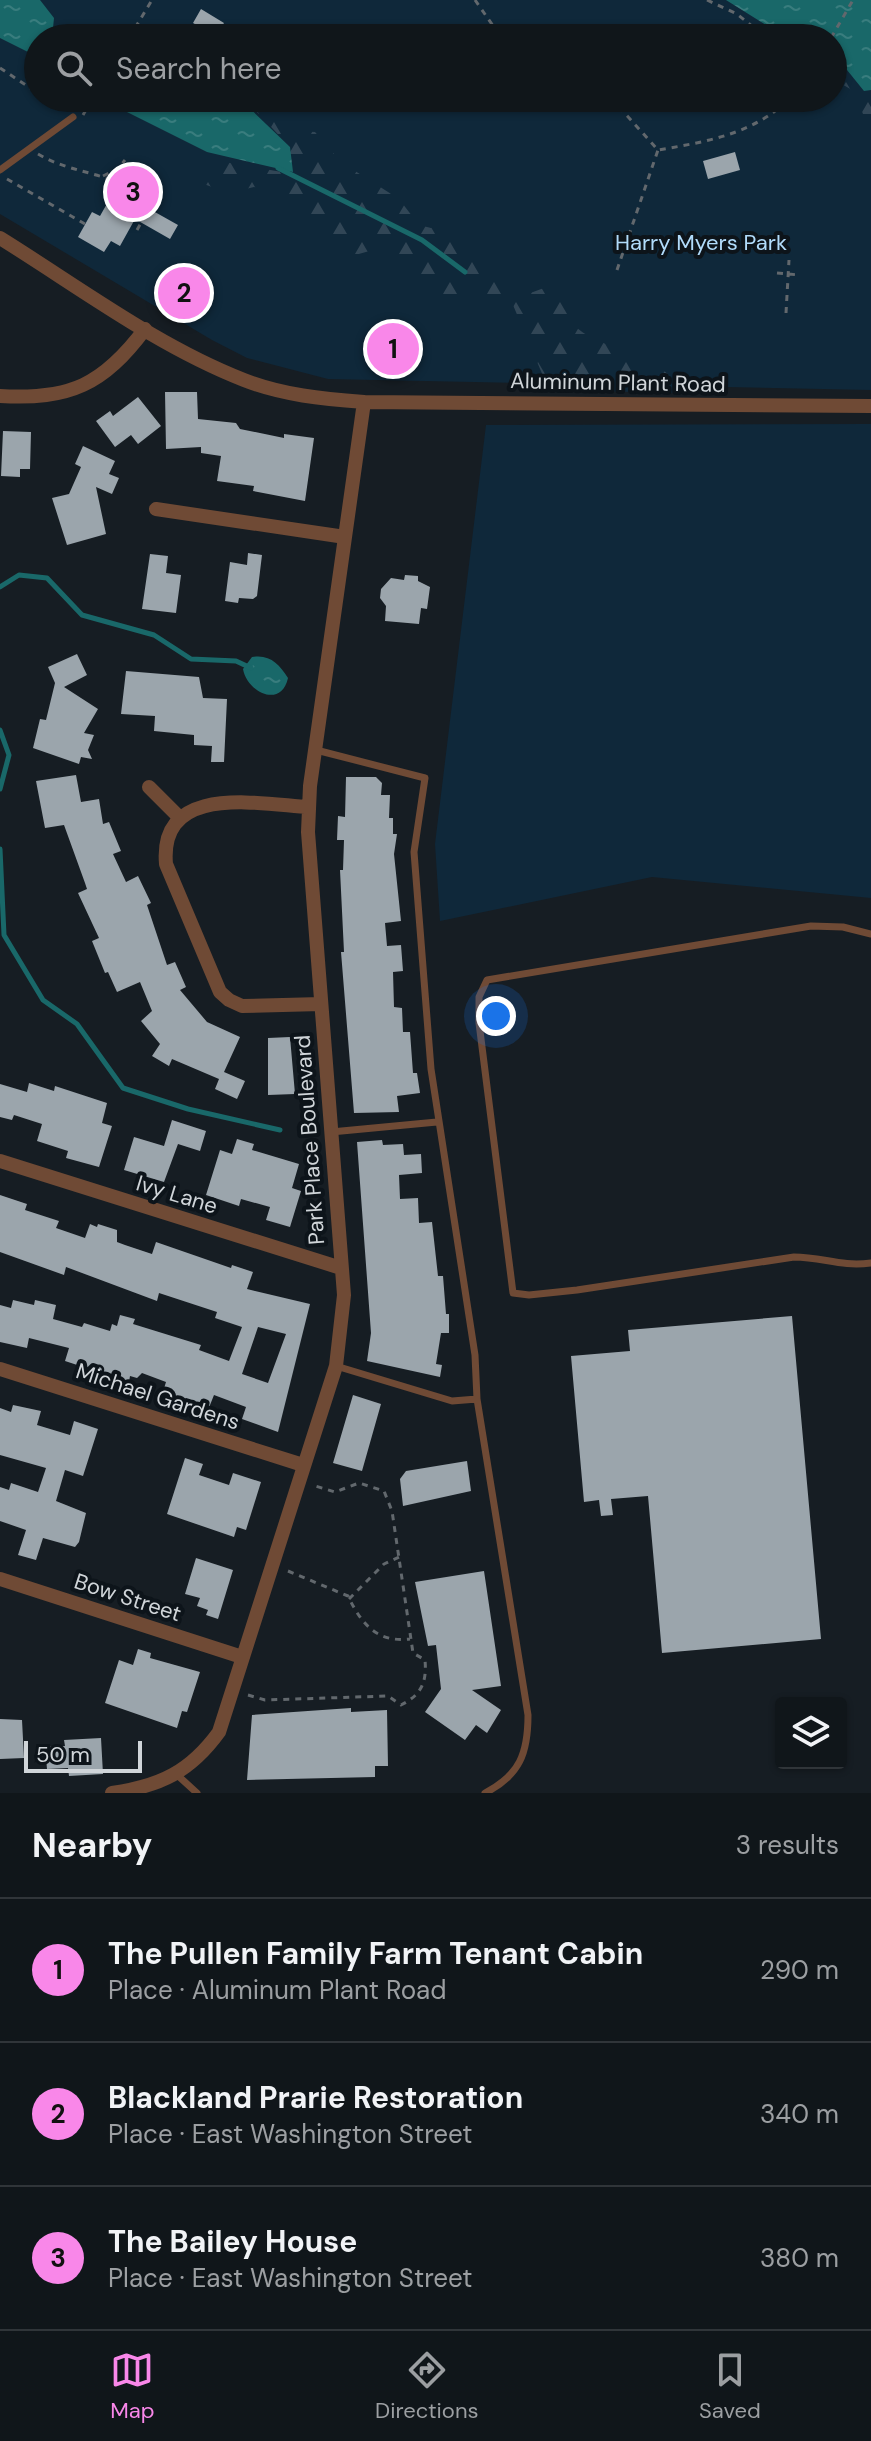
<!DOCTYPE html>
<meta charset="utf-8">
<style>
body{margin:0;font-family:"DM Sans",sans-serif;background:#1e2327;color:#f1f3f6}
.controls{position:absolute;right:24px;bottom:24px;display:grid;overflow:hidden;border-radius:8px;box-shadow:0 2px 6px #0004}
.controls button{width:72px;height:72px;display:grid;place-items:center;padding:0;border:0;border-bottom:2px solid #303539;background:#10161a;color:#f1f3f6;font:40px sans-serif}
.scale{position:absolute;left:24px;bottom:20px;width:118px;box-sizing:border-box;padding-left:8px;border:4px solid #d0d5d9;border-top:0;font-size:22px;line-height:28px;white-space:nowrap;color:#d0d5d9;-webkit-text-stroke:6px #0d141a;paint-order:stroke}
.you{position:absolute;left:496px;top:1016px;width:28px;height:28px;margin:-20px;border:6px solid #fff;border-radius:50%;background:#1a73e8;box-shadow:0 0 0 12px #1a73e833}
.badge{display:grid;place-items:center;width:52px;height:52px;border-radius:50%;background:#f987e9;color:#111;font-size:26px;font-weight:700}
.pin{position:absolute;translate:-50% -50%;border:4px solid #fff;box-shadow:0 2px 8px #0006}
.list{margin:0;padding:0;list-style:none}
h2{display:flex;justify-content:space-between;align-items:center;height:104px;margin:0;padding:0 32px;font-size:34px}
h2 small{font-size:26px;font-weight:400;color:#9c9fa2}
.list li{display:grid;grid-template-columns:52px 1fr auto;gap:24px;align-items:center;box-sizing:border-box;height:144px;padding:0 32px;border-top:2px solid #303539}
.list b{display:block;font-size:30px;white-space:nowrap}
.list p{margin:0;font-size:26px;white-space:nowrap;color:#9c9fa2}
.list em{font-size:26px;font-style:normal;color:#9c9fa2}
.icon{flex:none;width:44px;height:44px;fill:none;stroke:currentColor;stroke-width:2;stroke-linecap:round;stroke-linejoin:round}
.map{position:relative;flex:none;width:871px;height:1793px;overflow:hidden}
.search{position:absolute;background:#10161a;box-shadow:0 2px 6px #0004;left:24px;right:24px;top:24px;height:88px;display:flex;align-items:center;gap:20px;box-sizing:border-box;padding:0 28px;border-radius:44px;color:#9c9fa2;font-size:30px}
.sheet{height:536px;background:#10161a}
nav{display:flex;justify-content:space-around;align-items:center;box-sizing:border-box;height:112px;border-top:2px solid #303539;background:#10161a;font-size:22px;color:#9c9fa2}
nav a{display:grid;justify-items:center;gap:4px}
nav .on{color:#f987e9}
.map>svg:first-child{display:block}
.green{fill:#0f283a;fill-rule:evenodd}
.forest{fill:url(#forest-firs)}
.water{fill:url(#water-ripples)}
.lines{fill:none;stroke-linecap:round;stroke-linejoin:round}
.stream{stroke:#196869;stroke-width:5}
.building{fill:#9ba5ac;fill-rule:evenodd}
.path{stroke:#62686d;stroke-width:3;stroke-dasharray:6 6;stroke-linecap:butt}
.lane{stroke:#6f4a35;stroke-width:7}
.street{stroke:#6f4a35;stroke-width:14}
.labels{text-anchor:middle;stroke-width:8;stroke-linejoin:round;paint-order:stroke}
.park-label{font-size:22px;fill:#b1dbfa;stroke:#0d141a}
.street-label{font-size:22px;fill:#d0d5d9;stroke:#0d141a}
</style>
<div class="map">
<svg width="871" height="1793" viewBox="0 0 871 1793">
<defs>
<pattern id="forest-firs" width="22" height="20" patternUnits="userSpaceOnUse" patternTransform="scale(2)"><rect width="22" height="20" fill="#0f283a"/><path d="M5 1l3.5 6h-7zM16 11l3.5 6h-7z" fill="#314656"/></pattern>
<pattern id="water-ripples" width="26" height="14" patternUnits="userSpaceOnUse" patternTransform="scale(2)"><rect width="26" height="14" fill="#196869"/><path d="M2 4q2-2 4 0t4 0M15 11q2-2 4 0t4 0" fill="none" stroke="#397d7e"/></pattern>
</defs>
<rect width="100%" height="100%" fill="#161d23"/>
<path class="green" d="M 0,0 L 871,0 L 871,390 L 328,379 L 247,358 L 212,340 L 0,214 ZM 38,38 L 833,38 L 833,98 L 38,98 Z
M 871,424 L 871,898 L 652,877 L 440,921 L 435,844 L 486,425 Z"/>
<path class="forest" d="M 849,66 L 871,82 L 871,121 L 863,114 L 854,91 L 838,82 L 839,68 Z
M 270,103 L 278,105 L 299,131 L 315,132 L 341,162 L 399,199 L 419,225 L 431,228 L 449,222 L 460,226 L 477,253 L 499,267 L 525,295 L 552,285 L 560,287 C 564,300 566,318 577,328 C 607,353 663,352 682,393 L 549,390 L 513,305 L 497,295 L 445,295 L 373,250 L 348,257 L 280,193 L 254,187 L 229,193 L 198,182 L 201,158 L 282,172 L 291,148 L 256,111 L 261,105 Z"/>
<path class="water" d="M 0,0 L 40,0 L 54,18 L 52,38 L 38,38 L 38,57 L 0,38 Z
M 726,0 L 871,0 L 871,90 L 864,91 L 843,65 L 833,38 L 787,38 Z
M 121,98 L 239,98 L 290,147 L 293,172 L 207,152 L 127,112 Z
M 252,657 C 270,654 279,664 288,678 C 281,709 247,692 243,669 Z"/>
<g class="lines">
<path class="stream" d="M 278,168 L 422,240 L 465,272
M 0,587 L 19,575 L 47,578 L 82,615 L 154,635 L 191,659 L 236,661 L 251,668
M 0,730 L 9,755 L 0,789
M 0,849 L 4,935 L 43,1000 L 77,1024 L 123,1088 L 188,1109 L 280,1130"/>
</g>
<path class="building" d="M 201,9 L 224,23 L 216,36 L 193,23 Z
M 735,152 L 740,170 L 708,179 L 703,161 Z
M 132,174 L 156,187 L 146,207 L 178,225 L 170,239 L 135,219 L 120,246 L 111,241 L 104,252 L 78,237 L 92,212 L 100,216 L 121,179 L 127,182 Z
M 383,343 L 404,343 L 404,355 L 400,359 L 383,359 Z
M 165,392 L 197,392 L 198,419 L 236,423 L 240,429 L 284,438 L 284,434 L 314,438 L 305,501 L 253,491 L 254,486 L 217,481 L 221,456 L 201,453 L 201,447 L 166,449 Z
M 138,397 L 161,426 L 138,444 L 131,435 L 115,447 L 96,421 L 110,411 L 113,416 Z
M 3,431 L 31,432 L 30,469 L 20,469 L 20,477 L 1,476 Z
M 83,446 L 115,461 L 109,474 L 119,478 L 112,494 L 96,487 L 106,534 L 67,545 L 52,498 L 69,494 L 81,467 L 75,464 Z
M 248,553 L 262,555 L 257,596 L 253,599 L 239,598 L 238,603 L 225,601 L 230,562 L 247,565 Z
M 150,554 L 168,556 L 166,573 L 181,575 L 176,613 L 142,609 Z
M 405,575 L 418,576 L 418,581 L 430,587 L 427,609 L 421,608 L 419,624 L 385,621 L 386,606 L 380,598 L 381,589 L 391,578 L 404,580 Z
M 77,654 L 87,675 L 64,687 L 98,709 L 84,733 L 94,735 L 88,750 L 92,759 L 81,757 L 79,764 L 33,748 L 40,719 L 46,720 L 55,683 L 48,667 Z
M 126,671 L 199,677 L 203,698 L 227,699 L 224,762 L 211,762 L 212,746 L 194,745 L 194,735 L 154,731 L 155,716 L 121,714 Z
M 76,775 L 81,802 L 99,799 L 103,824 L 109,822 L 121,851 L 113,854 L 126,882 L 138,876 L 151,903 L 147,905 L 167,965 L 175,962 L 186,987 L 180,990 L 207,1022 L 240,1037 L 224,1072 L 245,1081 L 237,1099 L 215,1089 L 219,1079 L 172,1059 L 169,1066 L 152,1056 L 160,1044 L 141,1021 L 152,1011 L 140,982 L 117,992 L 108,972 L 105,973 L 92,941 L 99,938 L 78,893 L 87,889 L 85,883 L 64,825 L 45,828 L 36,781 Z
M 346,777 L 376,777 L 382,783 L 381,795 L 390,795 L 389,818 L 393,818 L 393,834 L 397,834 L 394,854 L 401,921 L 385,923 L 387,946 L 401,945 L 403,971 L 393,972 L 394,1007 L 402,1008 L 403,1032 L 410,1032 L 413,1073 L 417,1073 L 420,1093 L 397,1096 L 399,1112 L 354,1113 L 341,952 L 344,952 L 340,870 L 343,870 L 344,840 L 337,840 L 338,816 L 345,817 Z
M 290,1037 L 295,1094 L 268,1095 L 268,1038 Z
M 29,1083 L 54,1091 L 55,1086 L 107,1103 L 102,1123 L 112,1126 L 99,1167 L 66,1158 L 68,1151 L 37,1141 L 42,1124 L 14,1115 L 12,1120 L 0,1117 L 0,1084 L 27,1092 Z
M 172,1120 L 206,1131 L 200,1151 L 178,1144 L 164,1182 L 124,1170 L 134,1137 L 164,1146 Z
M 237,1139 L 254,1144 L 252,1150 L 299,1164 L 292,1188 L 301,1191 L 290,1227 L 266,1220 L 270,1207 L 241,1199 L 239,1206 L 206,1195 L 220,1150 L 232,1154 Z
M 382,1140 L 383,1145 L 403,1144 L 404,1155 L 421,1154 L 422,1173 L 399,1175 L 400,1199 L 418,1198 L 419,1223 L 432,1222 L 438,1276 L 443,1276 L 446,1314 L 449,1314 L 449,1333 L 441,1333 L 436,1364 L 442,1365 L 440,1377 L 367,1361 L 371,1333 L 357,1142 Z
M 0,1195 L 27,1204 L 25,1210 L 59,1221 L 56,1228 L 85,1238 L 90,1224 L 97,1227 L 98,1224 L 117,1230 L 117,1242 L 125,1245 L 152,1254 L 156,1242 L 231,1268 L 232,1265 L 253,1272 L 247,1289 L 310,1304 L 278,1432 L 242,1419 L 246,1407 L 214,1395 L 208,1410 L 162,1395 L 166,1382 L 142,1373 L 137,1378 L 130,1376 L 129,1382 L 65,1361 L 69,1348 L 29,1338 L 27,1348 L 0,1342 L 0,1305 L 11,1308 L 13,1300 L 34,1305 L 35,1300 L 56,1305 L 53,1319 L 82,1327 L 84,1323 L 110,1331 L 112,1324 L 117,1326 L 120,1315 L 135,1319 L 133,1324 L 201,1345 L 199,1350 L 229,1361 L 242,1327 L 215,1318 L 217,1312 L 159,1293 L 157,1301 L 66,1267 L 64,1275 L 0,1252 ZM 258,1327 L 286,1334 L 268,1383 L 242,1374 Z
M 792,1316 L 821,1639 L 662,1653 L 648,1496 L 611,1499 L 613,1515 L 601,1516 L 599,1500 L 584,1502 L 571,1356 L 630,1351 L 628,1330 Z
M 353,1395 L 381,1404 L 362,1471 L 333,1463 Z
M 13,1405 L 41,1411 L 37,1425 L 70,1435 L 74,1421 L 98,1429 L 83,1476 L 65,1470 L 56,1501 L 86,1513 L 79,1542 L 75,1547 L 43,1538 L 36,1560 L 18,1555 L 26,1530 L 0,1521 L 0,1487 L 9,1490 L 11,1483 L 38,1492 L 46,1468 L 0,1455 L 0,1408 L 11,1412 Z
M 185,1458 L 203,1464 L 199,1475 L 229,1485 L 233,1473 L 261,1482 L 246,1530 L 237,1527 L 234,1537 L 167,1514 Z
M 467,1461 L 471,1491 L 403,1506 L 400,1479 L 406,1471 Z
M 196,1558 L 233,1570 L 218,1619 L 206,1615 L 208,1610 L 197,1606 L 200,1598 L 185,1594 Z
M 484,1571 L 501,1686 L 472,1690 L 501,1710 L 487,1733 L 476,1725 L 465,1740 L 425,1712 L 441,1689 L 436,1645 L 428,1646 L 415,1582 Z
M 138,1649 L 151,1653 L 150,1658 L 200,1672 L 187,1712 L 182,1711 L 177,1728 L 105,1703 L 119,1660 L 133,1665 Z
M 351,1708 L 351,1712 L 387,1710 L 388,1766 L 375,1766 L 375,1777 L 247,1780 L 252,1715 Z
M 0,1719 L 22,1720 L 24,1758 L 0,1759 Z
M 101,1738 L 103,1774 L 69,1776 L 68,1768 L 47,1769 L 45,1747 L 65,1746 L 64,1740 Z"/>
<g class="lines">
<path class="path" d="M 475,0 L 496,30 L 507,38
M 707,0 L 737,14 L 767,38
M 129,38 L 152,0
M 831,38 L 853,0
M 0,68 L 38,93
M 45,98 L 65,111
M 611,98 L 658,150 C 705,142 755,134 790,98
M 83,115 L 93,98
M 38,154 C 65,170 91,171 119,183
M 103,176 L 118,169 L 125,160
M 7,179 L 85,224
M 137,230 L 151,205 L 148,203
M 617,270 L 658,150
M 777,273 L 799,275
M 786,313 L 789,260
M 288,1571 L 348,1596 C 361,1623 376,1643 410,1639
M 349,1599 L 384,1564 L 399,1557
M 248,1695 L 265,1700 L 388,1696 L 401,1705 C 421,1695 427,1683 425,1660 L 413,1653 L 392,1511 L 384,1491 L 359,1483 L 335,1492 L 312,1485"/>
<path class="lane" d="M 0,170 L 73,117
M 316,750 L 425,778 L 414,852 L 431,1069 L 475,1355 L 477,1399 L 452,1401 L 336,1366
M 871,934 L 843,927 L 811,926 L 487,980 L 479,997 L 479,1023 L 513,1293 L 529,1295 L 577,1290 L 794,1257 C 823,1257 840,1267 871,1263
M 331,1132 L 437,1122
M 477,1399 L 528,1715 C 528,1753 520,1775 485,1793
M 175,1773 L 197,1793"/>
<path class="street" d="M 0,238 C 79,287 157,346 244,380 C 282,395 323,399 364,402 L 871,406
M 0,396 C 70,400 103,385 145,329
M 156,509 L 345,537
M 149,787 L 179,817
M 309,807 C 258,804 159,783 166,864 L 220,992 L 229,1000 L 242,1006 L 321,1004
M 0,1161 L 341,1268
M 0,1369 L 303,1465
M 0,1579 L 242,1657
M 112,1793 C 160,1786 190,1772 219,1732 L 336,1366 L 344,1295 L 308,832 L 310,786 L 364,402"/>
</g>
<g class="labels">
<g class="park-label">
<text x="701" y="250">Harry Myers Park</text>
</g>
<g class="street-label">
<text transform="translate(618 382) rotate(1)" y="8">Aluminum Plant Road</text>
<text transform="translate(309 1140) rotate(-94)" y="8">Park Place Boulevard</text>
<text transform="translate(177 1194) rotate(17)" y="8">Ivy Lane</text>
<text transform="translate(158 1396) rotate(18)" y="8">Michael Gardens</text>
<text transform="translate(128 1597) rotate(18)" y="8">Bow Street</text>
</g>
</g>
</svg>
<div class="controls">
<button><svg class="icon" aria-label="layers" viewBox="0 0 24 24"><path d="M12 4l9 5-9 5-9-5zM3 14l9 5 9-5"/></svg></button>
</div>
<div class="scale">50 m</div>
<div class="you"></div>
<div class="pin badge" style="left:393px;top:349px">1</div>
<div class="pin badge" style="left:184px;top:293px">2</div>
<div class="pin badge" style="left:133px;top:192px">3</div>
<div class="search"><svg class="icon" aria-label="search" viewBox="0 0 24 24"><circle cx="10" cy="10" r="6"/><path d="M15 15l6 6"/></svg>Search here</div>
</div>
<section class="sheet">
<h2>Nearby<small>3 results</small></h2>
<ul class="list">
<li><span class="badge">1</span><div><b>The Pullen Family Farm Tenant Cabin</b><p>Place · Aluminum Plant Road</p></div><em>290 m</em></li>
<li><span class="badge">2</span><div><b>Blackland Prarie Restoration</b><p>Place · East Washington Street</p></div><em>340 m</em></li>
<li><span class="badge">3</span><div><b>The Bailey House</b><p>Place · East Washington Street</p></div><em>380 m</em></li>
</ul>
</section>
<nav>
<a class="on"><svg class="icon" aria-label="map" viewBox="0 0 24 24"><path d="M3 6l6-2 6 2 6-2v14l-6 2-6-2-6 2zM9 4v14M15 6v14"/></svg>Map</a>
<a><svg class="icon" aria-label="directions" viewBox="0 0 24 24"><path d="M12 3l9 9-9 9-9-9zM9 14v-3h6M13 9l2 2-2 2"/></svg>Directions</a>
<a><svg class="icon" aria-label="saved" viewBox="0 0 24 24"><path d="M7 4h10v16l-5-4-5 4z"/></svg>Saved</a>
</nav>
